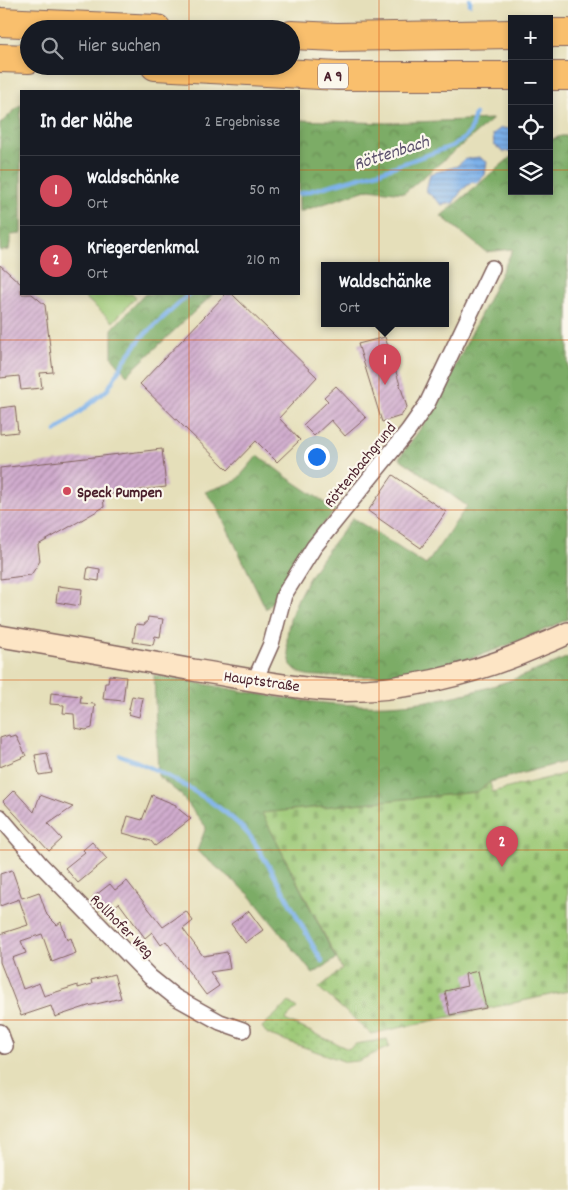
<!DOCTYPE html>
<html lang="de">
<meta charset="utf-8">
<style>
body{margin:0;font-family:Dekko,sans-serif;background:#20242c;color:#f1f3f6}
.controls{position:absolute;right:15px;top:15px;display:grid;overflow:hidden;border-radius:0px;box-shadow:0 2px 8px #0003}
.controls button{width:45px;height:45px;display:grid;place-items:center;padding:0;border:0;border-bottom:1px solid #363941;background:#171b24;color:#f1f3f6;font:25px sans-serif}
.you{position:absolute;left:316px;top:456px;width:18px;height:18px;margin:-12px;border:4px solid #fff;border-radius:50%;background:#1a73e8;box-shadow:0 0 0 8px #1a73e833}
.badge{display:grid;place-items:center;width:32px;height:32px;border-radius:50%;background:#d1495b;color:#fff;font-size:16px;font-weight:700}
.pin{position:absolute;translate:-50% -41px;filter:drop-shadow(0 1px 2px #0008)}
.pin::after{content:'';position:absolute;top:26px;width:18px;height:15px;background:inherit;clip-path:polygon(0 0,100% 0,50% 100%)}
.popup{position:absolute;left:321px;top:262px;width:128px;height:65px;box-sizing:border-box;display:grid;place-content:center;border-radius:0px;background:#171b24;filter:drop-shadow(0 1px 4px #0005);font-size:16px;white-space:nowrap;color:#9ea1a6}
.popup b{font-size:19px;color:#f1f3f6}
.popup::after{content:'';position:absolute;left:50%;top:100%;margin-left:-10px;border:10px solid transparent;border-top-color:#171b24}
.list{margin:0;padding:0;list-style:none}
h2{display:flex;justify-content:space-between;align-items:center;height:65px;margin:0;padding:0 20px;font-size:21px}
h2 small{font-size:16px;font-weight:400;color:#9ea1a6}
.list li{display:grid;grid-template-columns:32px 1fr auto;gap:15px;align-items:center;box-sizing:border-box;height:70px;padding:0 20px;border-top:1px solid #363941}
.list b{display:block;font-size:19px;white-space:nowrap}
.list p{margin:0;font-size:16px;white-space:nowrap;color:#9ea1a6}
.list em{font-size:16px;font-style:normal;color:#9ea1a6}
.icon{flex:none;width:28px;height:28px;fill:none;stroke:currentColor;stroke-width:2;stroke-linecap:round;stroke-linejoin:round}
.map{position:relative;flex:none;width:568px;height:1190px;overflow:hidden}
.search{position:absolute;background:#171b24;box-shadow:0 2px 8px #0003;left:20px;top:20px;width:280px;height:55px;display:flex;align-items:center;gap:12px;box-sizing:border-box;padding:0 18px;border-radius:28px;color:#9ea1a6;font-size:19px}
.panel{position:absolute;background:#171b24;box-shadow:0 2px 8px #0003;left:20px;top:90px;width:280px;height:205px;border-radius:0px}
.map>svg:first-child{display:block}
.grass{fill:url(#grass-dots);stroke:#727450}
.forest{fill:url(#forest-crowns);stroke:#636648}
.cemetery{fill:url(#cemetery-stones);stroke:#727450}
.park{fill:#9bc875;stroke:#727450}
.water{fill:url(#water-rules);stroke:#63688a}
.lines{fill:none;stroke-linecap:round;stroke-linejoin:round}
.stream{stroke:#7cb1ea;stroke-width:4.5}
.building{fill:url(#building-hatch)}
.minor-casing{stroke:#80625d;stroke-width:18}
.secondary-casing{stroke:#80625d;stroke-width:24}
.motorway-casing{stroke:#80625d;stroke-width:30}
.minor{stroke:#fff;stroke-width:15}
.secondary{stroke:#fde5c5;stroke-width:21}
.motorway{stroke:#f9bf6d;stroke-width:28}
.grid{fill:none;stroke:#d8530f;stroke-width:1;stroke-opacity:0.55}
.poi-dot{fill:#d1495b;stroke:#fbf7ec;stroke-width:2}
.labels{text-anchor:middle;stroke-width:4.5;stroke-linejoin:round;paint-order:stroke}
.shield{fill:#fbf7ec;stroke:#7f6065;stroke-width:1}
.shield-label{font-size:15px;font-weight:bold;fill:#4a1f2b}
.street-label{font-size:16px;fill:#4a1f2b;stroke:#fbf7ec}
.poi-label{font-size:16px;font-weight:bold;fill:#4a1f2b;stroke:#fbf7ec;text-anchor:start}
.water-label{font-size:18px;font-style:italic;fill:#5c526e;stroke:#fbf7ec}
</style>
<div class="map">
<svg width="568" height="1190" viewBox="0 0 568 1190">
<defs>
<pattern id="grass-dots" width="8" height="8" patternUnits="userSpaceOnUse" patternTransform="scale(1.25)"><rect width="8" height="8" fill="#9bc875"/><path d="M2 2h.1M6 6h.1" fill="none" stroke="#87ab65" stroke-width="1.8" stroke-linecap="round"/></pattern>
<pattern id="forest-crowns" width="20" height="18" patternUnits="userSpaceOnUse" patternTransform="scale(1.25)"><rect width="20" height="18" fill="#7cac66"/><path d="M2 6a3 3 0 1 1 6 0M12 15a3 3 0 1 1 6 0" fill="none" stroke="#688b54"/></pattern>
<pattern id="cemetery-stones" width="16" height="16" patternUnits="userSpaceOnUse" patternTransform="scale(1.25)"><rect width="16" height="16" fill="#9bc875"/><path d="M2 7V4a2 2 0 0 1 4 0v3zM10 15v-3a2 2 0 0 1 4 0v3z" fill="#87ab65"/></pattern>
<pattern id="water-rules" width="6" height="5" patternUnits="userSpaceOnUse" patternTransform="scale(1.25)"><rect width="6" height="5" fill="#7cb1ea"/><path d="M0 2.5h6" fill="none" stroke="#688fbe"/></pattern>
<pattern id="building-hatch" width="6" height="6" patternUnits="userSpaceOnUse" patternTransform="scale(1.25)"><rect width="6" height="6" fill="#d0acce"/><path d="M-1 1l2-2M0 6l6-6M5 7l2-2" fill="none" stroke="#ab8ba7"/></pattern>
</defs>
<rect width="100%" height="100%" fill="#fbf7ec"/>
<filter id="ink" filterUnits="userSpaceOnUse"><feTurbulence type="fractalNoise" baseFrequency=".02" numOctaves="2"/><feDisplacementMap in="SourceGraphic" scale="10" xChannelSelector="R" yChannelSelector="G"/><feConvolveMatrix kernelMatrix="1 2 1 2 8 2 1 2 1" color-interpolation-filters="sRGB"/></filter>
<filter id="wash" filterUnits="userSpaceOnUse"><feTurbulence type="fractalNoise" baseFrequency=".0096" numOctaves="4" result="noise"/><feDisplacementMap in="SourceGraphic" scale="20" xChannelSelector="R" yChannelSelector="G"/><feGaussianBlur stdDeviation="1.12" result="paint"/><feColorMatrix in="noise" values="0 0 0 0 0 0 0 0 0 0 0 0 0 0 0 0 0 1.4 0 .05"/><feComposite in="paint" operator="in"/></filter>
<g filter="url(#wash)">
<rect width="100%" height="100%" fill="#e5dfba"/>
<path class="grass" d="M 289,1002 L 297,1008 L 285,1020 L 348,1049 L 356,1044 L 387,1039 L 389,1047 L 358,1061 L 346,1062 L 267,1034 L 262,1027 Z"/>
<path class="forest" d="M 20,105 L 21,105 L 21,234 L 11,235 L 9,250 L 0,251 L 0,124 Z
M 493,119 L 404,193 L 369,189 L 299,212 L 299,120 L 386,123 Z
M 561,136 L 568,136 L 568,619 C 497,653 421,680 341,676 C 333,676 310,677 303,674 C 299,673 294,668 291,665 C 290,658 287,650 287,642 C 286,600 328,549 353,518 L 426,565 L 467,506 L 399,458 L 432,413 L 513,249 L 486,252 L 441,216 L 512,156 L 512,191 L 549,191 L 549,140 Z
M 145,294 L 213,294 L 127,375 L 112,357 L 112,329 Z
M 258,455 L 288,478 L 336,510 L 301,549 L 277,596 L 266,609 L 216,505 L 205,492 L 236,481 Z
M 568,657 L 568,761 L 490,782 L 477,792 L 262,813 L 336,959 L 313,974 L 249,894 L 197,851 L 206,827 L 181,795 L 158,776 L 154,675 C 231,688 310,708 388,705 C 451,702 511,683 568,657 Z"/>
<path class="cemetery" d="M 568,773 L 568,991 L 371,1034 L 319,988 L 342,969 L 262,813 L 477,792 L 490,782 L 492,792 Z"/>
<path class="park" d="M 81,294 L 133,294 L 136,297 L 113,322 Z"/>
<path class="water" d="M 501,128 L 512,129 L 512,151 L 504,152 L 494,145 L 493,134 Z
M 479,157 L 487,162 L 485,175 L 476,183 L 472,182 L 462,190 L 453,203 L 442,205 L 426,191 L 430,174 L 457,166 L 465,159 Z"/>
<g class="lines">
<path class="stream" d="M 470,0 L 470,4
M 299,194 L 382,171 L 452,146 L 463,139 L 470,132 L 475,114
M 56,431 L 108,389 L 124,361 L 142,337 L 189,294
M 120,755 C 160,769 222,803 249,835 C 255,842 259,851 264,858 C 285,891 301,927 322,961"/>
</g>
<g id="blocks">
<path class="building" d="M 0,265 L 21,284 L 21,294 L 32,294 L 45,305 L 53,372 L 40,373 L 42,388 L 21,390 L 19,376 L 0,378 Z
M 226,294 L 232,294 L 317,377 L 279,418 L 300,440 L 277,462 L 256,441 L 228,470 L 140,384 Z
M 385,337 L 407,407 L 401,416 L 382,422 L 358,344 Z
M 336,386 L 366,418 L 345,436 L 331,420 L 314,436 L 303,425 L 328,401 L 324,397 Z
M 15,406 L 18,432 L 0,434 L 0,408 Z
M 162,449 L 166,487 L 103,495 L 104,507 L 38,545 L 40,561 L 31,575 L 0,579 L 0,468 Z
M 393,475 L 446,512 L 421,548 L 368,511 Z
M 88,567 L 100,569 L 99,581 L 86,579 Z
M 58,586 L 82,589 L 80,606 L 56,602 Z
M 148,617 L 163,619 L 160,637 L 155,636 L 153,645 L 133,642 L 136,624 L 144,625 L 145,623 L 147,623 Z
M 109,675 L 126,677 L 123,701 L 103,699 L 105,683 L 108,683 Z
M 51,693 L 81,696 L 80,703 L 95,704 L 92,728 L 86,730 L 75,728 L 74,714 L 63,713 L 64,705 L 50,704 Z
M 132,696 L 143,698 L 139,717 L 128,714 Z
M 9,735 L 10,737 L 16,735 L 26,756 L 0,767 L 0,738 Z
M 47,753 L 52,773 L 39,775 L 35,755 Z
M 14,790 L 34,812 L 40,795 L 73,807 L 48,824 L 62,839 L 49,851 L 3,801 Z
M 152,795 L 176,805 L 176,807 L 191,819 L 155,846 L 151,841 L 123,833 L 128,816 L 142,820 Z
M 92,842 L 107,859 L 78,883 L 65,868 L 85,852 L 83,850 Z
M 12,870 L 22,898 L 39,892 L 47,915 L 57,925 L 61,922 L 67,940 L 71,938 L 76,953 L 52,962 L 42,934 L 21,941 L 26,953 L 12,958 L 23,989 L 39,983 L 44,996 L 78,985 L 78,988 L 92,984 L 91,980 L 114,974 L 121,998 L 88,1006 L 55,1017 L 51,1006 L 21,1016 L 0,962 L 0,934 L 28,925 L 19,899 L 0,906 L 0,874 Z
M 127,881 L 163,927 L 186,911 L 193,921 L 183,929 L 203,956 L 227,952 L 230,969 L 210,972 L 219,986 L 206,995 L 166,941 L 161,945 L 152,932 L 145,938 L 119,903 L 105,914 L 92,898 L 110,884 L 115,890 Z
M 249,911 L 263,930 L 245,943 L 231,924 Z
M 478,971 L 486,1008 L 450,1015 L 445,991 L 467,986 L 465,974 Z"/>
</g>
</g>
<g filter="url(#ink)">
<use href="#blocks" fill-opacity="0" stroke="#80625d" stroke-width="1"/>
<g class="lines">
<defs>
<path id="minor" d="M 255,680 L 271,644 L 284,595 L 314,547 L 408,431 L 427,404 L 492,268
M 0,817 L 41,865 L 150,977 L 175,997 L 220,1022 L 243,1030
M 0,1032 L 5,1046"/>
<path id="secondary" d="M 0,636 C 65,647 129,658 193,670 C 238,677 283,687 328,690 C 396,694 472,675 534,648 C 545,643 557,639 568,633"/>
<path id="motorway" d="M 0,22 L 157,29
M 549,33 L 568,33
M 291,35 L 337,37 L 512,34
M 0,58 L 29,59
M 155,66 L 338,76 L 512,76
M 549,76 L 568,76"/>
</defs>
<use href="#minor" class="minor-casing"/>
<use href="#secondary" class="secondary-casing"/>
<use href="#motorway" class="motorway-casing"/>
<use href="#minor" class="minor"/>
<use href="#secondary" class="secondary"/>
<use href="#motorway" class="motorway"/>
</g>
</g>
<path class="grid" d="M 189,0 L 189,29M 379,0 L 379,1190M 189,66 L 189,91M 0,170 L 21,170M 299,170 L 512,170M 549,170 L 568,170M 189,294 L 189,1190M 0,340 L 568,340M 0,510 L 568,510M 0,680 L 568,680M 0,850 L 568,850M 0,1020 L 568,1020"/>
<circle class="poi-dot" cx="67" cy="491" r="5"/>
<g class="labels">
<rect class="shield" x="318" y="63.5" width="30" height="25" rx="4"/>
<g class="shield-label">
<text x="333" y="81">A 9</text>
</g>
<g class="street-label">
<text transform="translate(359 464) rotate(-51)" y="6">Röttenbachgrund</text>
<text transform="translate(262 680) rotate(8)" y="6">Hauptstraße</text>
<text transform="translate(123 925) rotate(45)" y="6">Rollhofer Weg</text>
</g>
<g class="poi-label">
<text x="77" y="497">Speck Pumpen</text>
</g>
<g class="water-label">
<text transform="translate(391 152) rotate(-18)" y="6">Röttenbach</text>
</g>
</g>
</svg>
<div class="controls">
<button>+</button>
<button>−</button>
<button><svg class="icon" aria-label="locate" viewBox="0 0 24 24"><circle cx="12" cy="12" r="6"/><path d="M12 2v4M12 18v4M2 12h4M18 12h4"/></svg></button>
<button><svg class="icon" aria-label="layers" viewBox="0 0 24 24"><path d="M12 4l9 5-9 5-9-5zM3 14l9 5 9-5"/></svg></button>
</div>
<div class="you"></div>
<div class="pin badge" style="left:385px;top:385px">1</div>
<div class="popup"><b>Waldschänke</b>Ort</div>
<div class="pin badge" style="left:502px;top:867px">2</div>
<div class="search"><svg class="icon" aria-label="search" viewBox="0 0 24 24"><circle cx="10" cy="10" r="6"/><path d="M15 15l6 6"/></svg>Hier suchen</div>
<section class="panel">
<h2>In der Nähe<small>2 Ergebnisse</small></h2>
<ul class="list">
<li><span class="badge">1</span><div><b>Waldschänke</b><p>Ort</p></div><em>50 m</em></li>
<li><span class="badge">2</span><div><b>Kriegerdenkmal</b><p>Ort</p></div><em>210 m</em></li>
</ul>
</section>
</div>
